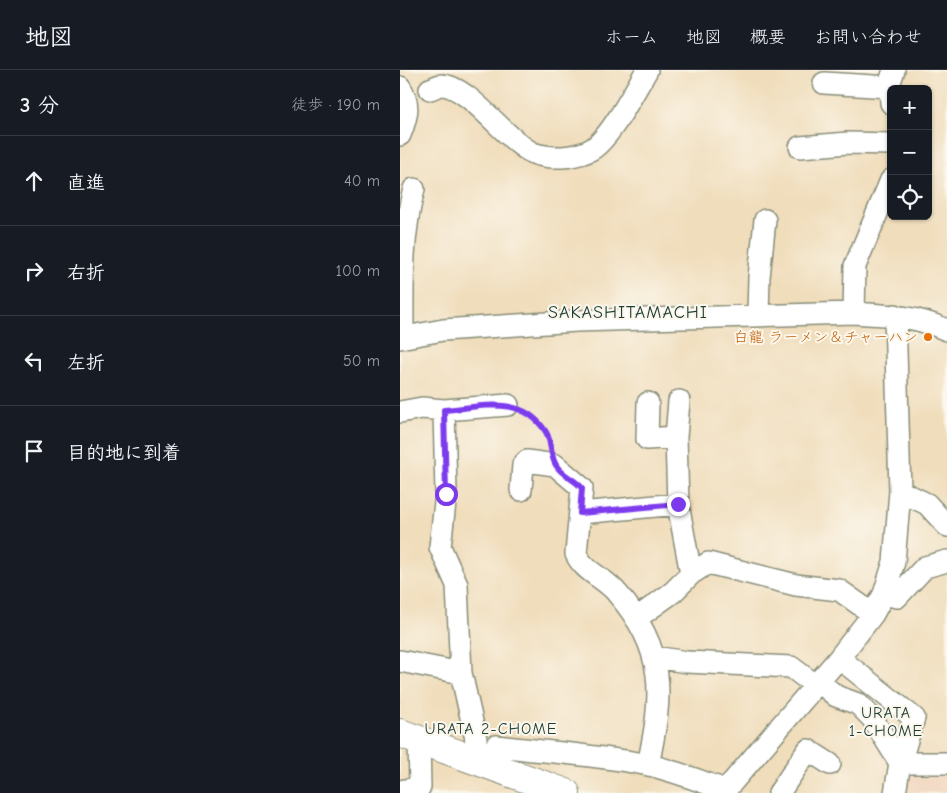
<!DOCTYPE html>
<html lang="ja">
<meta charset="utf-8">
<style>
body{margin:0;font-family:"Comic Neue","Klee One",sans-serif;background:#242831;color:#f1f3f6}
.controls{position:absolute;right:15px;top:15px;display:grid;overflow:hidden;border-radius:8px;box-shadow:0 1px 4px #0004}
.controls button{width:45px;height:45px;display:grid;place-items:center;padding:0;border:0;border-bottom:1px solid #363941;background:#171b24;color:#f1f3f6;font:25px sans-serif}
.stop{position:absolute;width:15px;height:15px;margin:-11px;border:4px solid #7c3aed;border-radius:50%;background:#fff}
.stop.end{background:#7c3aed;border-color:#fff;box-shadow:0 1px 5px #0008}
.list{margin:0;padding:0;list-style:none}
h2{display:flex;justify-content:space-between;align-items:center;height:65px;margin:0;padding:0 20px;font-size:21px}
h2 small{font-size:16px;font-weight:400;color:#9ea1a6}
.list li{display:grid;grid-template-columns:32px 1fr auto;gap:15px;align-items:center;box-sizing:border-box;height:90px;padding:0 20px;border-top:1px solid #363941}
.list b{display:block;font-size:19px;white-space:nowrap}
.list em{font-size:16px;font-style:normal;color:#9ea1a6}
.icon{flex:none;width:28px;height:28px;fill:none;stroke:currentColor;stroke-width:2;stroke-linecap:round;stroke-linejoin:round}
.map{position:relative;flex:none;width:547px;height:723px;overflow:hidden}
header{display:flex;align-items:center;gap:30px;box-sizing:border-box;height:70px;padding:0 25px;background:#171b24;border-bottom:1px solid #363941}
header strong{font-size:24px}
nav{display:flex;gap:28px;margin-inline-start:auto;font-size:18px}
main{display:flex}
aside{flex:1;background:#171b24}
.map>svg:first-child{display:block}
.built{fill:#f1d5bd}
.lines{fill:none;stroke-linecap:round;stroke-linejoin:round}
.minor-casing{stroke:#888d78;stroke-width:24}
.highway-casing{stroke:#888d78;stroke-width:30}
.path{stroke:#888d78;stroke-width:2.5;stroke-dasharray:1 4;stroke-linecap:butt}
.minor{stroke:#fff;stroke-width:21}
.highway{stroke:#fff;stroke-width:28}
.route{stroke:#7c3aed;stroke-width:6}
.food-dot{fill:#e8710a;stroke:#fbf7ec;stroke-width:2}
.labels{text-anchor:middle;stroke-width:4;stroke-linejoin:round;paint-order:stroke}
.food-label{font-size:15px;fill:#c56008;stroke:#fbf7ec;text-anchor:end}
.neighbourhood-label{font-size:16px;letter-spacing:1px;fill:#1f3d34;stroke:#fbf7ec}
.quarter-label{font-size:18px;letter-spacing:1px;fill:#1f3d34;stroke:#fbf7ec}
</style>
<header>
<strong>地図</strong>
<nav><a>ホーム</a><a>地図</a><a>概要</a><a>お問い合わせ</a></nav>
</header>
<main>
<aside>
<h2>3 分<small>徒歩 · 190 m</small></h2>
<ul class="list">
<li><svg class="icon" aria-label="ahead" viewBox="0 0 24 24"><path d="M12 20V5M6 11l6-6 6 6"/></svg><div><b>直進</b></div><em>40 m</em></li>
<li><svg class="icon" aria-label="right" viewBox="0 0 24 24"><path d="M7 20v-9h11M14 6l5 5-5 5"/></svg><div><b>右折</b></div><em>100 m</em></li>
<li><svg class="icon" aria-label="left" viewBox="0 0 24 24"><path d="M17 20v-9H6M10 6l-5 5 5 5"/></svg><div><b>左折</b></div><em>50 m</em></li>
<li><svg class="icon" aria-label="arrive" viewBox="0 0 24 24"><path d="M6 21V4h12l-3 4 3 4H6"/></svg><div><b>目的地に到着</b></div></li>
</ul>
</aside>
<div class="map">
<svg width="547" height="723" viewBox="0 0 547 723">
<rect width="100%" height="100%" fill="#fbf7ec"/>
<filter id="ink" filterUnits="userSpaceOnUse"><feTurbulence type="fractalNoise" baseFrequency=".02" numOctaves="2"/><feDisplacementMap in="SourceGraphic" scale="10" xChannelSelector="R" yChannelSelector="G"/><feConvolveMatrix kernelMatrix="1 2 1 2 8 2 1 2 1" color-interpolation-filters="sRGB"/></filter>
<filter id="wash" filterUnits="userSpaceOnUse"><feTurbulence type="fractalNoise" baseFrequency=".0096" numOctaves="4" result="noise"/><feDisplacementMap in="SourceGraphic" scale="20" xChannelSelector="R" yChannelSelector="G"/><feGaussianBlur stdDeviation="1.12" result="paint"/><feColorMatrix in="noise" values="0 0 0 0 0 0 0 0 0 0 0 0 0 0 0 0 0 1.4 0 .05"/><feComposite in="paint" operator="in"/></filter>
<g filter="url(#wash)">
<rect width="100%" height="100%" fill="#f0ddbb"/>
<path class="built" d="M 547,697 L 547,723 L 502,723 L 504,703 Z"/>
</g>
<g filter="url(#ink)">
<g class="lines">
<defs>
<path id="minor" d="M 424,13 L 490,17
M 0,17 C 11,34 7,47 0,65
M 30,19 C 34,18 38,15 41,15 C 69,15 106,71 133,83 C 142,87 153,87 163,87 C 173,86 184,84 192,79 C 211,67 235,20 247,0
M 491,33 L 490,12 L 494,0
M 400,77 L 448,73 L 491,74
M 454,243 L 455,196 L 491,110
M 358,246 L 359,207 L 365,150
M 3,267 C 3,217 1,168 14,119
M 0,268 L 43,260 L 177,251 L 454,243 C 490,245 514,246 547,260
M 248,333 L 247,369 L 276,367 L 278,434 L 291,504
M 44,340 L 46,424 L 40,477 L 57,515 L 61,603 L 76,669 L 71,690
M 0,342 L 22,338 L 44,340 L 108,335
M 276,367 L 279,331
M 121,420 L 123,395 L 127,391 L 155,395 L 182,418 L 176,484 C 184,502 205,508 217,523 C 267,580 263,625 248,695
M 500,421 L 527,434 L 547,456
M 180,443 L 278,434
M 484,524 L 497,527 L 525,497 L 547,491
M 237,548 L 273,522 L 291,504 L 308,493 L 396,515 L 439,520 L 473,544
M 254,587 L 287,592 L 391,597 L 415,615
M 439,588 L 514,648 L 500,693
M 0,591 L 61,603
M 418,611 L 436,626 L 458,634 L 472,648 L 500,693
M 82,694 L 96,676 C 147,682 199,685 249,695 C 275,701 300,711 325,720
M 0,721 L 20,717 L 19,670
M 323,723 L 439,588 L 473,544 L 484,524 L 494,492 L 500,421 L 495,245
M 379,723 L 408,680 L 430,694
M 495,723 L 500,693 L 547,693"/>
<path id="highway" d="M 0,663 L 166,723"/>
</defs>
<use href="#minor" class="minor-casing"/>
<use href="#highway" class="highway-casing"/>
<path class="path" d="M 124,340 C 138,349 148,362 152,378"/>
<use href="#minor" class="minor"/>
<use href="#highway" class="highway"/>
</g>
</g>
<g class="lines" filter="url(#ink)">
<path class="route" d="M 46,424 L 44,340 C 82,337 122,324 146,362 C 152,372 150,386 156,395 C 161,405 175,409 182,418 L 180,443 L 278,434"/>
</g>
<circle class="food-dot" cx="528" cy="267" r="5"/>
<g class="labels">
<g class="food-label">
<text x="518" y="272">白龍 ラーメン＆チャーハン</text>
</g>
<g class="neighbourhood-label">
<text x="486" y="648">URATA<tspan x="486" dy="18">1-CHOME</tspan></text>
<text x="91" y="664">URATA 2-CHOME</text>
</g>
<g class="quarter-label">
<text x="228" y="248">SAKASHITAMACHI</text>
</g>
</g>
</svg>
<div class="controls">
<button>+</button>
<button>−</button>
<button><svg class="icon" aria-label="locate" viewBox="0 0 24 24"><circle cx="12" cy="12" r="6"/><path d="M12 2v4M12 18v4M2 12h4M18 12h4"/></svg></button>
</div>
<div class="stop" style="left:46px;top:424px"></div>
<div class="stop end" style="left:278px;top:434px"></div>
</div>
</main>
